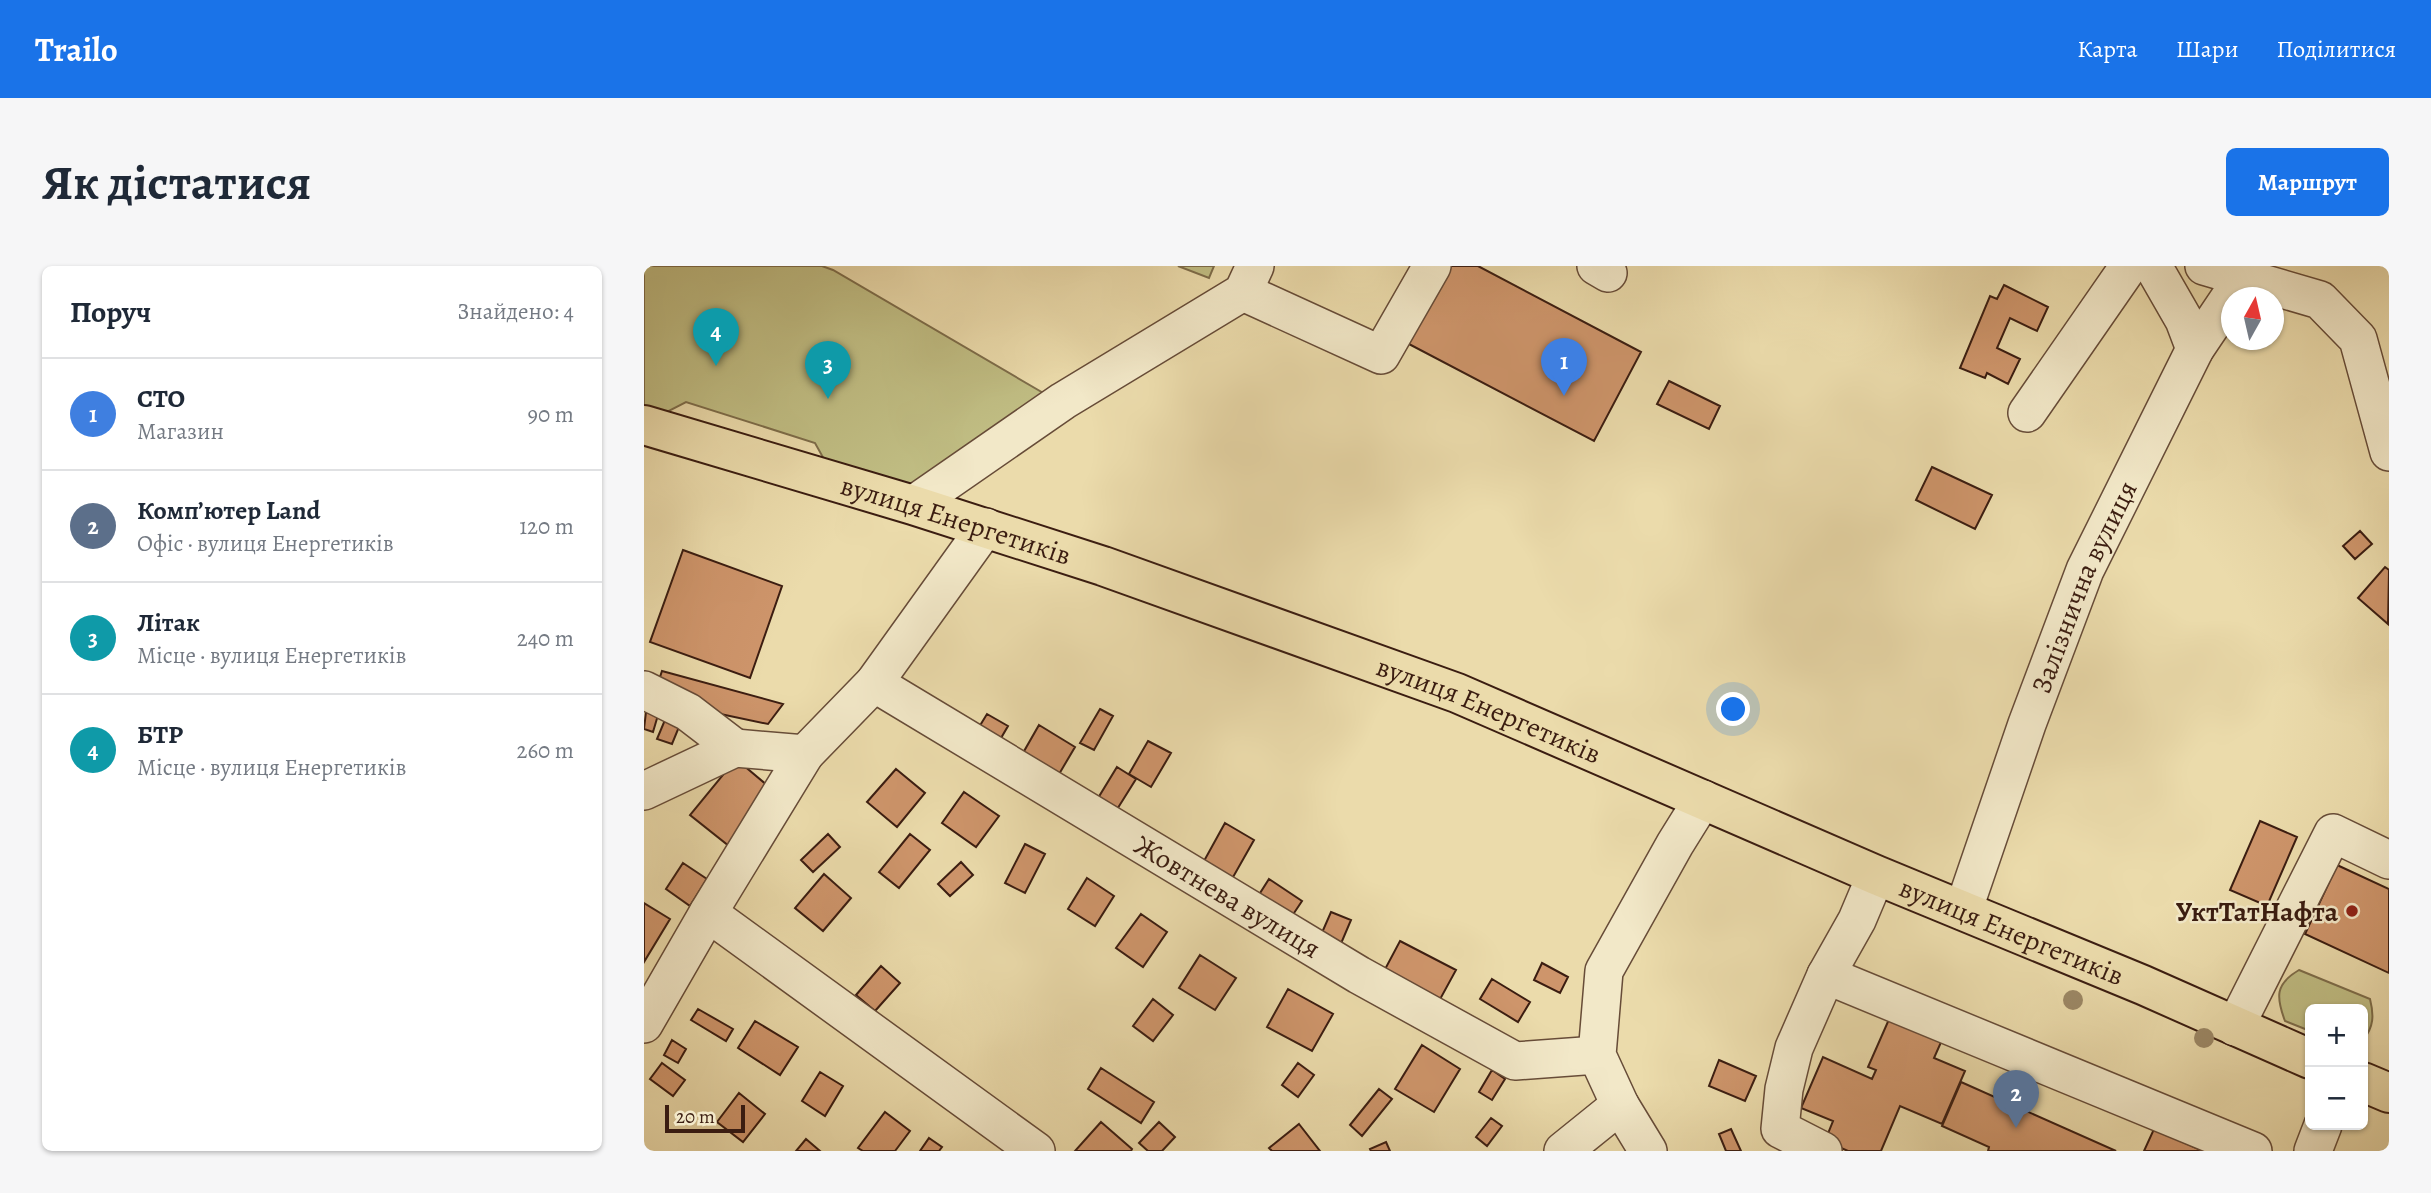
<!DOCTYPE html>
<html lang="uk">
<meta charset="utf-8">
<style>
body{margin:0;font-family:Alegreya,serif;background:#f6f6f7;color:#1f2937}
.controls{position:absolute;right:21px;bottom:21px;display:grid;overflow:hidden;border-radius:10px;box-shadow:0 2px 5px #0004}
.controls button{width:63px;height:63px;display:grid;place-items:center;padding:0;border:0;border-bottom:2px solid #e0e1e3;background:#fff;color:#1f2937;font:35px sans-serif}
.compass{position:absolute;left:1577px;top:21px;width:63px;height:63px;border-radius:50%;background:#fff;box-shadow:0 2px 5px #0004;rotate:8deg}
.scale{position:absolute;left:21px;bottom:18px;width:80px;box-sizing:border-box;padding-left:7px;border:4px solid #3b1d11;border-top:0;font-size:19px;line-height:24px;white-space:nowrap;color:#3b1d11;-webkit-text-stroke:5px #f2e8c8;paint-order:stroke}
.you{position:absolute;left:1090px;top:444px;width:24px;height:24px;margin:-18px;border:5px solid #fff;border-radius:50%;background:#1a73e8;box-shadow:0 0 0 10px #1a73e833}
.badge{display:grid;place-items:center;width:46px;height:46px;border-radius:50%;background:#1a73e8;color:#fff;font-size:23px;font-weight:700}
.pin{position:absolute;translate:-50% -58px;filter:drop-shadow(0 2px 4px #0008)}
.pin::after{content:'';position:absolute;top:37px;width:24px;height:21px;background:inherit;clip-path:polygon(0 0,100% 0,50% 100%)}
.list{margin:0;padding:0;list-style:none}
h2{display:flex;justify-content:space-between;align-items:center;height:91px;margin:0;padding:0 28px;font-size:30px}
h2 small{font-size:23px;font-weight:400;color:#747a83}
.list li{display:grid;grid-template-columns:46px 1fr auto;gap:21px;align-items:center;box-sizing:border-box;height:112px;padding:0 28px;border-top:2px solid #e0e1e3}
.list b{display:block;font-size:26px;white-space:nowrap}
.list p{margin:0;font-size:23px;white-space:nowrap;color:#747a83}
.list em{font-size:23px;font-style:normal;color:#747a83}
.map{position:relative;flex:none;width:1745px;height:885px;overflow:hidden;border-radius:10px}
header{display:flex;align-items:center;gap:42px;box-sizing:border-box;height:98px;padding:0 35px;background:#1a73e8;color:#fff}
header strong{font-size:33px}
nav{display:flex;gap:38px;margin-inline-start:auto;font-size:24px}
.intro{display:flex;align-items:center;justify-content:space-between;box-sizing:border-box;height:168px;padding:0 42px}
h1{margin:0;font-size:49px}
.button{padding:18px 32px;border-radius:10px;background:#1a73e8;color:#fff;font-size:24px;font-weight:700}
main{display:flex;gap:42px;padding:0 42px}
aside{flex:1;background:#fff;border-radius:10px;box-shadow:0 2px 5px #0004}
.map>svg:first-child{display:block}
.green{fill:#c0bd83;stroke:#7e6d4a;stroke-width:2}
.building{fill:#ce956b;stroke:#3b1d11;stroke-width:2}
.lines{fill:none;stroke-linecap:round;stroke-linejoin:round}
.minor-casing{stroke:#674c38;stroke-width:40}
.major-casing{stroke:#3b1d11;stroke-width:42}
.minor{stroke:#f2e8c8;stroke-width:37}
.major{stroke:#ebdbab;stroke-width:38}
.tree{fill:#9c8866}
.poi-dot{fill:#8f2418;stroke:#f2e8c8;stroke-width:2.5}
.labels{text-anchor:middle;stroke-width:5;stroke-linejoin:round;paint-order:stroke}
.street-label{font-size:28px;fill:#3b1d11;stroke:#f2e8c8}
.poi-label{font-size:28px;font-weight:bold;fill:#3b1d11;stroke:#f2e8c8;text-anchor:end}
</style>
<header>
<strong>Trailo</strong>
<nav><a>Карта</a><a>Шари</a><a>Поділитися</a></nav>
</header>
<div class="intro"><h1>Як дістатися</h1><a class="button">Маршрут</a></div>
<main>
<aside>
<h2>Поруч<small>Знайдено: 4</small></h2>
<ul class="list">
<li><span class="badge" style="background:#3f7fe0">1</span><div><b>СТО</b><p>Магазин</p></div><em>90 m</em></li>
<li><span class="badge" style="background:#5c6f8a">2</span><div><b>Комп’ютер Land</b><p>Офіс · вулиця Енергетиків</p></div><em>120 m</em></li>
<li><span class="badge" style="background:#0f9aa8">3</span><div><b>Літак</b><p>Місце · вулиця Енергетиків</p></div><em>240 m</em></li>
<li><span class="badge" style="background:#0f9aa8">4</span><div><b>БТР</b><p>Місце · вулиця Енергетиків</p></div><em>260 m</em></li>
</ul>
</aside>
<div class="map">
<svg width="1745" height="885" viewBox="0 0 1745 885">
<rect width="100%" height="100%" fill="#ebdbab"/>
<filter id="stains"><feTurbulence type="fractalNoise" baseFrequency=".00286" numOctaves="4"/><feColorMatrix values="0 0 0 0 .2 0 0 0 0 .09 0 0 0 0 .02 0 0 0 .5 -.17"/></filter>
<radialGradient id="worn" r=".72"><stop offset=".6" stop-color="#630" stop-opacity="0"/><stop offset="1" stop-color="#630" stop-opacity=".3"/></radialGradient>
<path class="green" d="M 0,0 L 178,0 L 189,4 L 401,128 L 264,221 L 181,195 L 171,177 L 42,136 L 19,148 L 0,141 Z
M 534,0 L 570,0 L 565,12 Z
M 1655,704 L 1726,733 C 1730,749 1730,761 1719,774 L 1719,743 L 1666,743 L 1666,765 L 1641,755 C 1632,731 1631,718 1655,704 Z"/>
<path class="building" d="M 804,0 L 834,0 L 997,86 L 950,175 L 763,77 Z
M 1360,19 L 1404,41 L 1393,65 L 1366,52 L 1353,82 L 1376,93 L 1364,118 L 1343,107 L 1341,112 L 1316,102 L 1346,30 L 1353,33 Z
M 1025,115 L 1076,140 L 1065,163 L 1013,138 Z
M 1288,201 L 1348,229 L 1331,263 L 1272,234 Z
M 1716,265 L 1728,278 L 1711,293 L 1699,280 Z
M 39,284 L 138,320 L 106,412 L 6,376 Z
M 1741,301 L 1745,304 L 1744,358 L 1714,332 Z
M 18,405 L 139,438 L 124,458 L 67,446 L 14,417 Z
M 456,443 L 469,450 L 450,484 L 436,477 Z
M 2,446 L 14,449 L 9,466 L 0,463 Z
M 343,448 L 364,460 L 350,484 L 329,471 Z
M 23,449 L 37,456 L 28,478 L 13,473 Z
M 395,459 L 431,481 L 411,515 L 375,494 Z
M 504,475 L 527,487 L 507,521 L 485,508 Z
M 92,493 L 130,525 L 85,580 L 46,549 Z
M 473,501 L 492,513 L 467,553 L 448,542 Z
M 252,503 L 281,527 L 253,561 L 223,536 Z
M 320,526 L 355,550 L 332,581 L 298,557 Z
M 1616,555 L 1653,571 L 1623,640 L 1586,624 Z
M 581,557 L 610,574 L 584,620 L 555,604 Z
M 184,568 L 196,581 L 169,606 L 157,594 Z
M 266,568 L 286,584 L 255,622 L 235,606 Z
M 381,578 L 401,588 L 381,627 L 361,617 Z
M 317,596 L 329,609 L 306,630 L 294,618 Z
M 39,597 L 63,613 L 46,640 L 22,623 Z
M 1693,599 L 1745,623 L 1745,707 L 1661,668 Z
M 180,608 L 207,632 L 179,665 L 151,642 Z
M 443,612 L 470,630 L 451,660 L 424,643 Z
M 625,613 L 658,635 L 644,656 L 611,635 Z
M 0,637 L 26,653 L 0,696 Z
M 687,646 L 707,654 L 693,687 L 673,678 Z
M 497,648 L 523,666 L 499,701 L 472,682 Z
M 756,675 L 812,704 L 794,737 L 739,707 Z
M 556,689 L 592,712 L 571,744 L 535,722 Z
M 898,697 L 924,711 L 916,727 L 890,714 Z
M 237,700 L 256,717 L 231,745 L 212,729 Z
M 848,713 L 886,736 L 874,756 L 836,733 Z
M 644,723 L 689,748 L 668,785 L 623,761 Z
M 509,733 L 529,749 L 509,775 L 489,760 Z
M 54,743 L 89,763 L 82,775 L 47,754 Z
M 1246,751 L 1298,774 L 1290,792 L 1321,805 L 1298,858 L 1256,840 L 1237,885 L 1204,885 L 1181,875 L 1189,855 L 1157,842 L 1179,791 L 1228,813 L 1232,804 L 1224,801 Z
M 111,755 L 154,781 L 136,809 L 94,782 Z
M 28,774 L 42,783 L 34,797 L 20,789 Z
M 778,779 L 816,803 L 790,846 L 751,823 Z
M 1075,794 L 1112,810 L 1101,835 L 1065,820 Z
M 18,797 L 41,814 L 29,830 L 6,813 Z
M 654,797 L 670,809 L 654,831 L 638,819 Z
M 457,802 L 510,836 L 497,857 L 444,823 Z
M 848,804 L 861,813 L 848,834 L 835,826 Z
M 176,806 L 199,820 L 181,850 L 158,835 Z
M 1317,816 L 1472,885 L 1344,885 L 1345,881 L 1298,860 Z
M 735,823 L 748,833 L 718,870 L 706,859 Z
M 95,827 L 121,848 L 99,876 L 73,856 Z
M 241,846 L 266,865 L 251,885 L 219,885 L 214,882 Z
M 847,852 L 858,860 L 843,880 L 832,871 Z
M 457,856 L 488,883 L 487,885 L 431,885 Z
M 515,856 L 531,871 L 518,885 L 504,885 L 495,877 Z
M 655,858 L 676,885 L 628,885 L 625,882 Z
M 1087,863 L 1097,885 L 1082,885 L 1075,868 Z
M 1510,863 L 1559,885 L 1500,885 Z
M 285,872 L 298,881 L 295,885 L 276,885 Z
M 162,873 L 176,885 L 152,885 Z
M 742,876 L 746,885 L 727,885 L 726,883 Z"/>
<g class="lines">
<defs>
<g id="minor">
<path d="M 952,0 L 964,7"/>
<path d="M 1509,0 L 1540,54 L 1551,83"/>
<path d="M 1560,0 L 1676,34 L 1714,73 L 1745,186"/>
<path d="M 599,26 L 737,89 L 788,0"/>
<path d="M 1383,147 L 1485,0"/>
<path d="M 269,239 L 419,135 L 599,26 L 611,0"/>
<path id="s1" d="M 230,417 L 715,709 L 871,795 L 953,789"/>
<path d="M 0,424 L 44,446 L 91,482"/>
<path d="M 0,525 L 91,482 L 161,488"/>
<path id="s2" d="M 1319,645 L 1383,458 L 1441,304 L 1551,83 L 1607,0"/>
<path d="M 64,647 L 392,885"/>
<path d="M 1182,709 L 1609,885"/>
<path d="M 0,758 L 64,647 L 161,488 L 230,417 L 342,261"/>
<path d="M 1591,761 L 1689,567 L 1745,594"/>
<path d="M 919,885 L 976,839"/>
<path d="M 1004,885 L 976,839 L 953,789 L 960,705 L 1031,578 L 1059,533"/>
<path d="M 1179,885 L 1136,863 L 1140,823 L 1150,782 L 1182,709 L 1213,654 L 1232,609"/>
<path d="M 1669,885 L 1679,859"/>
</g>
<g id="major">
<path id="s3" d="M 0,159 L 269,239 L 459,300 L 813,427 L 1232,609 L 1499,719 L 1666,793"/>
<path d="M 1719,816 L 1745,827"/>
</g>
</defs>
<use href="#minor" class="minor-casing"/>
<use href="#major" class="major-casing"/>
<use href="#minor" class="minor"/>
<use href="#major" class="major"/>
</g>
<g class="tree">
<circle cx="1429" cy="734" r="10"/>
<circle cx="1560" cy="772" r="10"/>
</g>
<circle class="poi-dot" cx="1708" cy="645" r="7"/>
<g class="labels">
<g class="street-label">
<text dy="10" stroke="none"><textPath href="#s3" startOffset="326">вулиця Енергетиків</textPath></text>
<text dy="10" stroke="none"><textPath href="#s2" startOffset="346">Залізнична вулиця</textPath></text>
<text dy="10" stroke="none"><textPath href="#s3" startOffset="892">вулиця Енергетиків</textPath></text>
<text dy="10" stroke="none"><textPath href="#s1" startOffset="413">Жовтнева вулиця</textPath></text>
<text dy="10" stroke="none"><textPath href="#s3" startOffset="1460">вулиця Енергетиків</textPath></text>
</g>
<g class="poi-label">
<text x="1694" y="655">УктТатНафта</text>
</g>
</g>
<rect width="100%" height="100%" filter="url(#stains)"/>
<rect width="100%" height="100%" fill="url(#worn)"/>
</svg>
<div class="controls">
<button>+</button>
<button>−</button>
</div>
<svg class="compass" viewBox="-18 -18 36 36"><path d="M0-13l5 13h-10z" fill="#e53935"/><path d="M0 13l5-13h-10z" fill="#747a83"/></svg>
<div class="scale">20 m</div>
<div class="you"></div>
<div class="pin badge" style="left:920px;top:130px;background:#3f7fe0">1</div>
<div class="pin badge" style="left:1372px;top:862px;background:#5c6f8a">2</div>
<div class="pin badge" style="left:184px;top:133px;background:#0f9aa8">3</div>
<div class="pin badge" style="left:72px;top:100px;background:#0f9aa8">4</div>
</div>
</main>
